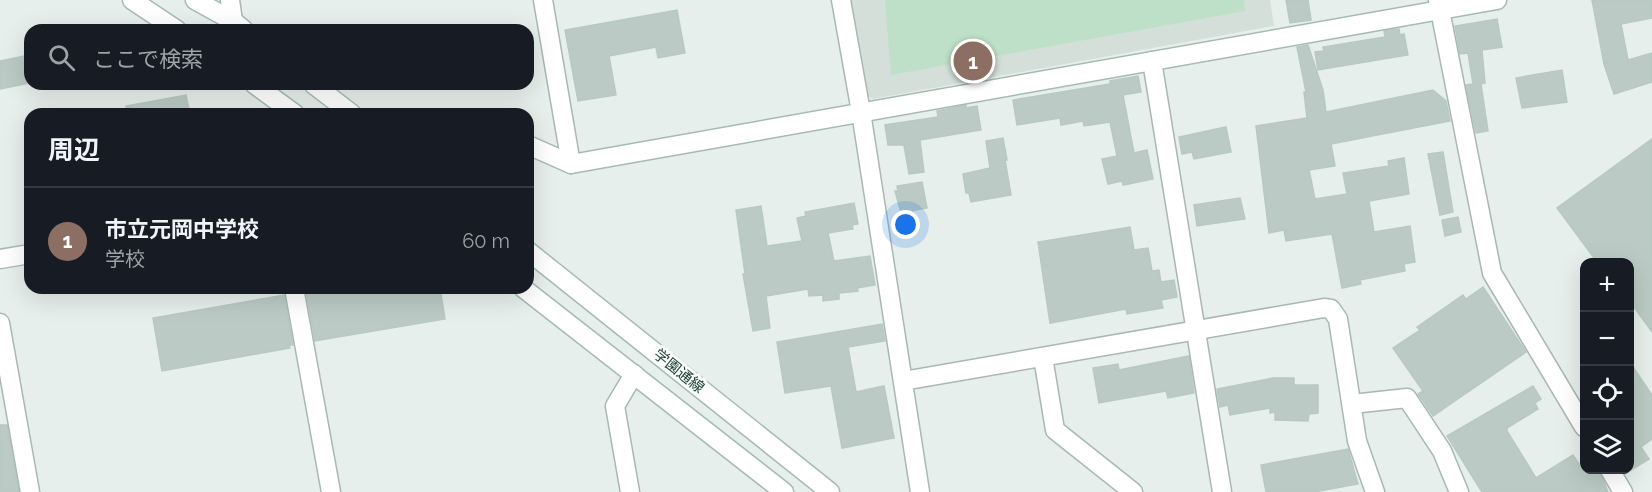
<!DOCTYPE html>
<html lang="ja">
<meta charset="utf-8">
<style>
body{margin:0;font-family:Raleway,"Noto Sans JP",sans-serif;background:#242831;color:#f1f3f6}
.controls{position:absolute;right:18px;bottom:18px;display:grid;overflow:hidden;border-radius:12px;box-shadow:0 6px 24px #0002}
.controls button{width:54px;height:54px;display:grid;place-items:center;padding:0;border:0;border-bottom:2px solid #363941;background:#171b24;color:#f1f3f6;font:30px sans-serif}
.you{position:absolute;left:906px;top:225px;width:21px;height:21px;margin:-15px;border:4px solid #fff;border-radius:50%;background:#1a73e8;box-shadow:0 0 0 9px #1a73e833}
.badge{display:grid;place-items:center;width:39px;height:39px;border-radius:50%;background:#f4845f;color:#fff;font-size:20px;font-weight:700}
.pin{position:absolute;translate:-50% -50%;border:3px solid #fff;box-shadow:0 2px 6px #0006}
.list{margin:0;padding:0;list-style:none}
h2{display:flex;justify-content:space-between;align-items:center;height:78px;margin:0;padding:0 24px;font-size:26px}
h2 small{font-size:20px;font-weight:400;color:#9ea1a6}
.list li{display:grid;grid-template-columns:39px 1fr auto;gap:18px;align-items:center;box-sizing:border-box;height:108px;padding:0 24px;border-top:2px solid #363941}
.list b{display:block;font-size:22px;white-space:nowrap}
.list p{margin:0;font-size:20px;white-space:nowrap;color:#9ea1a6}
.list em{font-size:20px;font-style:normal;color:#9ea1a6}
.icon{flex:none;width:33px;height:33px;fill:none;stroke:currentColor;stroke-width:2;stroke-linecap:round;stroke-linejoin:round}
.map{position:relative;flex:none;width:1652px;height:492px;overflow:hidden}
.search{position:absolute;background:#171b24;box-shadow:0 6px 24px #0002;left:24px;top:24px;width:510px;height:66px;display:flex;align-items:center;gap:15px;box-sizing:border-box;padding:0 21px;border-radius:18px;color:#9ea1a6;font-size:22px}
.panel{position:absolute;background:#171b24;box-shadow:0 6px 24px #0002;left:24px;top:108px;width:510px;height:186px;border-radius:18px}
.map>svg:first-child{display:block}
.built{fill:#d4dfda}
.green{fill:#bfe0c8}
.building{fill:#bbcac4;stroke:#b8c9c2;stroke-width:1.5}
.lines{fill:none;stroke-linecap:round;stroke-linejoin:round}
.street-casing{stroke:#a8b8b2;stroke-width:21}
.secondary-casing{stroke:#a4bbb3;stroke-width:21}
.street{stroke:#fff;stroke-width:18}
.secondary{stroke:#fff;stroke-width:18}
.labels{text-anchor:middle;stroke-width:6;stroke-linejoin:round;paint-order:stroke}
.street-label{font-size:15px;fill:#24423a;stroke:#f7fbf9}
</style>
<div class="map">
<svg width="1652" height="492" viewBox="0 0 1652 492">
<rect width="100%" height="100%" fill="#e6efeb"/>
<path class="built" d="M 850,0 L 1270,0 L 1274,26 L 873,99 L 867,95 Z"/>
<path class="green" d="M 885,0 L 1244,0 L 1245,11 L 891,75 Z"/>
<path class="building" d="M 1286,0 L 1308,0 L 1311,20 L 1290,23 Z
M 1592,0 L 1652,0 L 1652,18 L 1621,24 L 1628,60 L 1652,53 L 1652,82 L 1614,94 L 1604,64 Z
M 677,10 L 685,53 L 658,58 L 656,47 L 609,56 L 616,95 L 578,101 L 565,30 Z
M 1497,19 L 1502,47 L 1482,50 L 1485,83 L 1481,84 L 1488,131 L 1476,133 L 1466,85 L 1473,84 L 1468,53 L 1460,54 L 1455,26 Z
M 1399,29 L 1400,35 L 1404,34 L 1408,55 L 1318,70 L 1315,52 L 1324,51 L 1323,47 L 1385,37 L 1384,31 Z
M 1308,45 L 1323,90 L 1326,112 L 1433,90 L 1446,101 L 1450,121 L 1331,144 L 1335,166 L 1309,170 L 1315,199 L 1347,194 L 1343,173 L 1389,166 L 1388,161 L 1404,158 L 1409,194 L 1369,201 L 1374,232 L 1410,226 L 1415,262 L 1404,264 L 1405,271 L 1360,280 L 1361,284 L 1342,288 L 1332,234 L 1286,241 L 1284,230 L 1269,233 L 1256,126 L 1307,118 L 1304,92 L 1306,92 L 1297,47 Z
M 30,55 L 30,83 L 0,89 L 0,61 Z
M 1562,70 L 1567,102 L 1522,108 L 1516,78 Z
M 1138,76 L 1141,92 L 1123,95 L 1134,153 L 1147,150 L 1153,179 L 1123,185 L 1122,181 L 1108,184 L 1102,159 L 1117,156 L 1110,122 L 1084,126 L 1083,121 L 1061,125 L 1060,118 L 1017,125 L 1013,100 L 1110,84 L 1110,81 Z
M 186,95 L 190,114 L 126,114 L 126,106 Z
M 966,105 L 966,108 L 977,106 L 981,130 L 920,140 L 924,172 L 909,174 L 904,145 L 888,145 L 885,125 L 938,117 L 937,111 Z
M 1226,127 L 1231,152 L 1194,159 L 1192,152 L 1182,154 L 1179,137 Z
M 1003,138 L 1007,160 L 1005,160 L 1011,195 L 971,202 L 969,193 L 966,193 L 963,174 L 990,168 L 986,141 Z
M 1652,139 L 1652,332 L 1629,300 L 1629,262 L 1597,262 L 1557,208 Z
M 1443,152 L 1453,212 L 1440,215 L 1428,154 Z
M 922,182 L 927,208 L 901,213 L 895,191 L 898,191 L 897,186 Z
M 1240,198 L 1245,219 L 1197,226 L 1194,205 Z
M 854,203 L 858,224 L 852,225 L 853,229 L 828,233 L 834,261 L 870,256 L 875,285 L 857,288 L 858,291 L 839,293 L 839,299 L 823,301 L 823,295 L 809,296 L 808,289 L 766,296 L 770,328 L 753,331 L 743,274 L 745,274 L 736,210 L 761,206 L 767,246 L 802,241 L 797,218 L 806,216 L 805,212 Z
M 1458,217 L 1461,232 L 1445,236 L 1442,220 Z
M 1130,227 L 1134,250 L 1148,248 L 1152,271 L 1159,270 L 1161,282 L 1174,280 L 1177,297 L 1161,300 L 1163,308 L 1127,314 L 1126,309 L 1050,323 L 1038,242 Z
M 1483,287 L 1526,352 L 1433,416 L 1418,394 L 1423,391 L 1393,348 L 1420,330 L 1417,327 L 1463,295 L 1466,299 Z
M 320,288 L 440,288 L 445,319 L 315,341 L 306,291 Z
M 284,295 L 293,345 L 289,345 L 290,348 L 162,371 L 153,318 Z
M 882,324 L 885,341 L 848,347 L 856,392 L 884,386 L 894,438 L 842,448 L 831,386 L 785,393 L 777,342 Z
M 1189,356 L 1194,393 L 1168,398 L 1166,391 L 1099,403 L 1093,368 L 1118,364 L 1119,370 Z
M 1629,361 L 1652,395 L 1652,439 L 1641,447 L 1649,459 L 1625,474 L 1623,470 L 1629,470 Z
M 1273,378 L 1294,378 L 1294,385 L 1318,385 L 1318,413 L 1309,414 L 1308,421 L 1275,420 L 1275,412 L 1270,413 L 1270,408 L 1230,415 L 1228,405 L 1220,407 L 1217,389 Z
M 1533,386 L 1541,399 L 1535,403 L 1538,409 L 1507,428 L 1507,431 L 1536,478 L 1573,455 L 1579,464 L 1584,460 L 1584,470 L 1599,470 L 1608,492 L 1482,492 L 1447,436 Z
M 0,425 L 7,425 L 19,492 L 0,492 Z
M 1348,449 L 1358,484 L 1314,492 L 1266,492 L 1261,465 Z"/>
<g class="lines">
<defs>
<path id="street" d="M 230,0 L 233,21
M 543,0 L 571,164
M 841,0 L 861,112 L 920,492
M 1438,0 L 1492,273 L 1584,427
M 1152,61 L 1222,492
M 294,288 L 331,492
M 0,323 L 30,492
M 1043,357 L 1055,430 L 1133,492
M 903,381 L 1324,308 L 1331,309 L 1338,319 L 1357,441 L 1375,492
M 1352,404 L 1407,398 L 1442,451 L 1459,492
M 1610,470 L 1623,492
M 630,492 L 615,406 L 634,374"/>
<path id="secondary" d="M 132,0 L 177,30
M 195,0 L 233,21 L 244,30
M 254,84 L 295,114
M 313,84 L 352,114
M 528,145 L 571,164 L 1497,0
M 528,251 L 830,492
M 0,259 L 30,254
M 523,288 L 784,492"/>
</defs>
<use href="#street" class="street-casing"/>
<use href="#secondary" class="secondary-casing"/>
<use href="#street" class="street"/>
<use href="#secondary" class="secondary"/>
</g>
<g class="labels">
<g class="street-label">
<text transform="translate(679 371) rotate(39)" y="5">学園通線</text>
</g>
</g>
</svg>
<div class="controls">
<button>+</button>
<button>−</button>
<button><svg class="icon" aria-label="locate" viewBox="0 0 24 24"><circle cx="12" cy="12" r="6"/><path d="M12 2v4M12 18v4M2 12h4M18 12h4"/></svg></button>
<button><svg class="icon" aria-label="layers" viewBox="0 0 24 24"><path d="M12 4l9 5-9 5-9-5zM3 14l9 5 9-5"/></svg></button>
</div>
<div class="you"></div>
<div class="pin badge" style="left:973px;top:61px;background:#8d6e63">1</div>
<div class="search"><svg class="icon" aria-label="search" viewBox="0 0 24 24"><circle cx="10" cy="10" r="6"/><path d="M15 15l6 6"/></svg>ここで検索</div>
<section class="panel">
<h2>周辺<small></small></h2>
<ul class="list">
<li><span class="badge" style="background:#8d6e63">1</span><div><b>市立元岡中学校</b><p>学校</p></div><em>60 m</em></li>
</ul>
</section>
</div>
